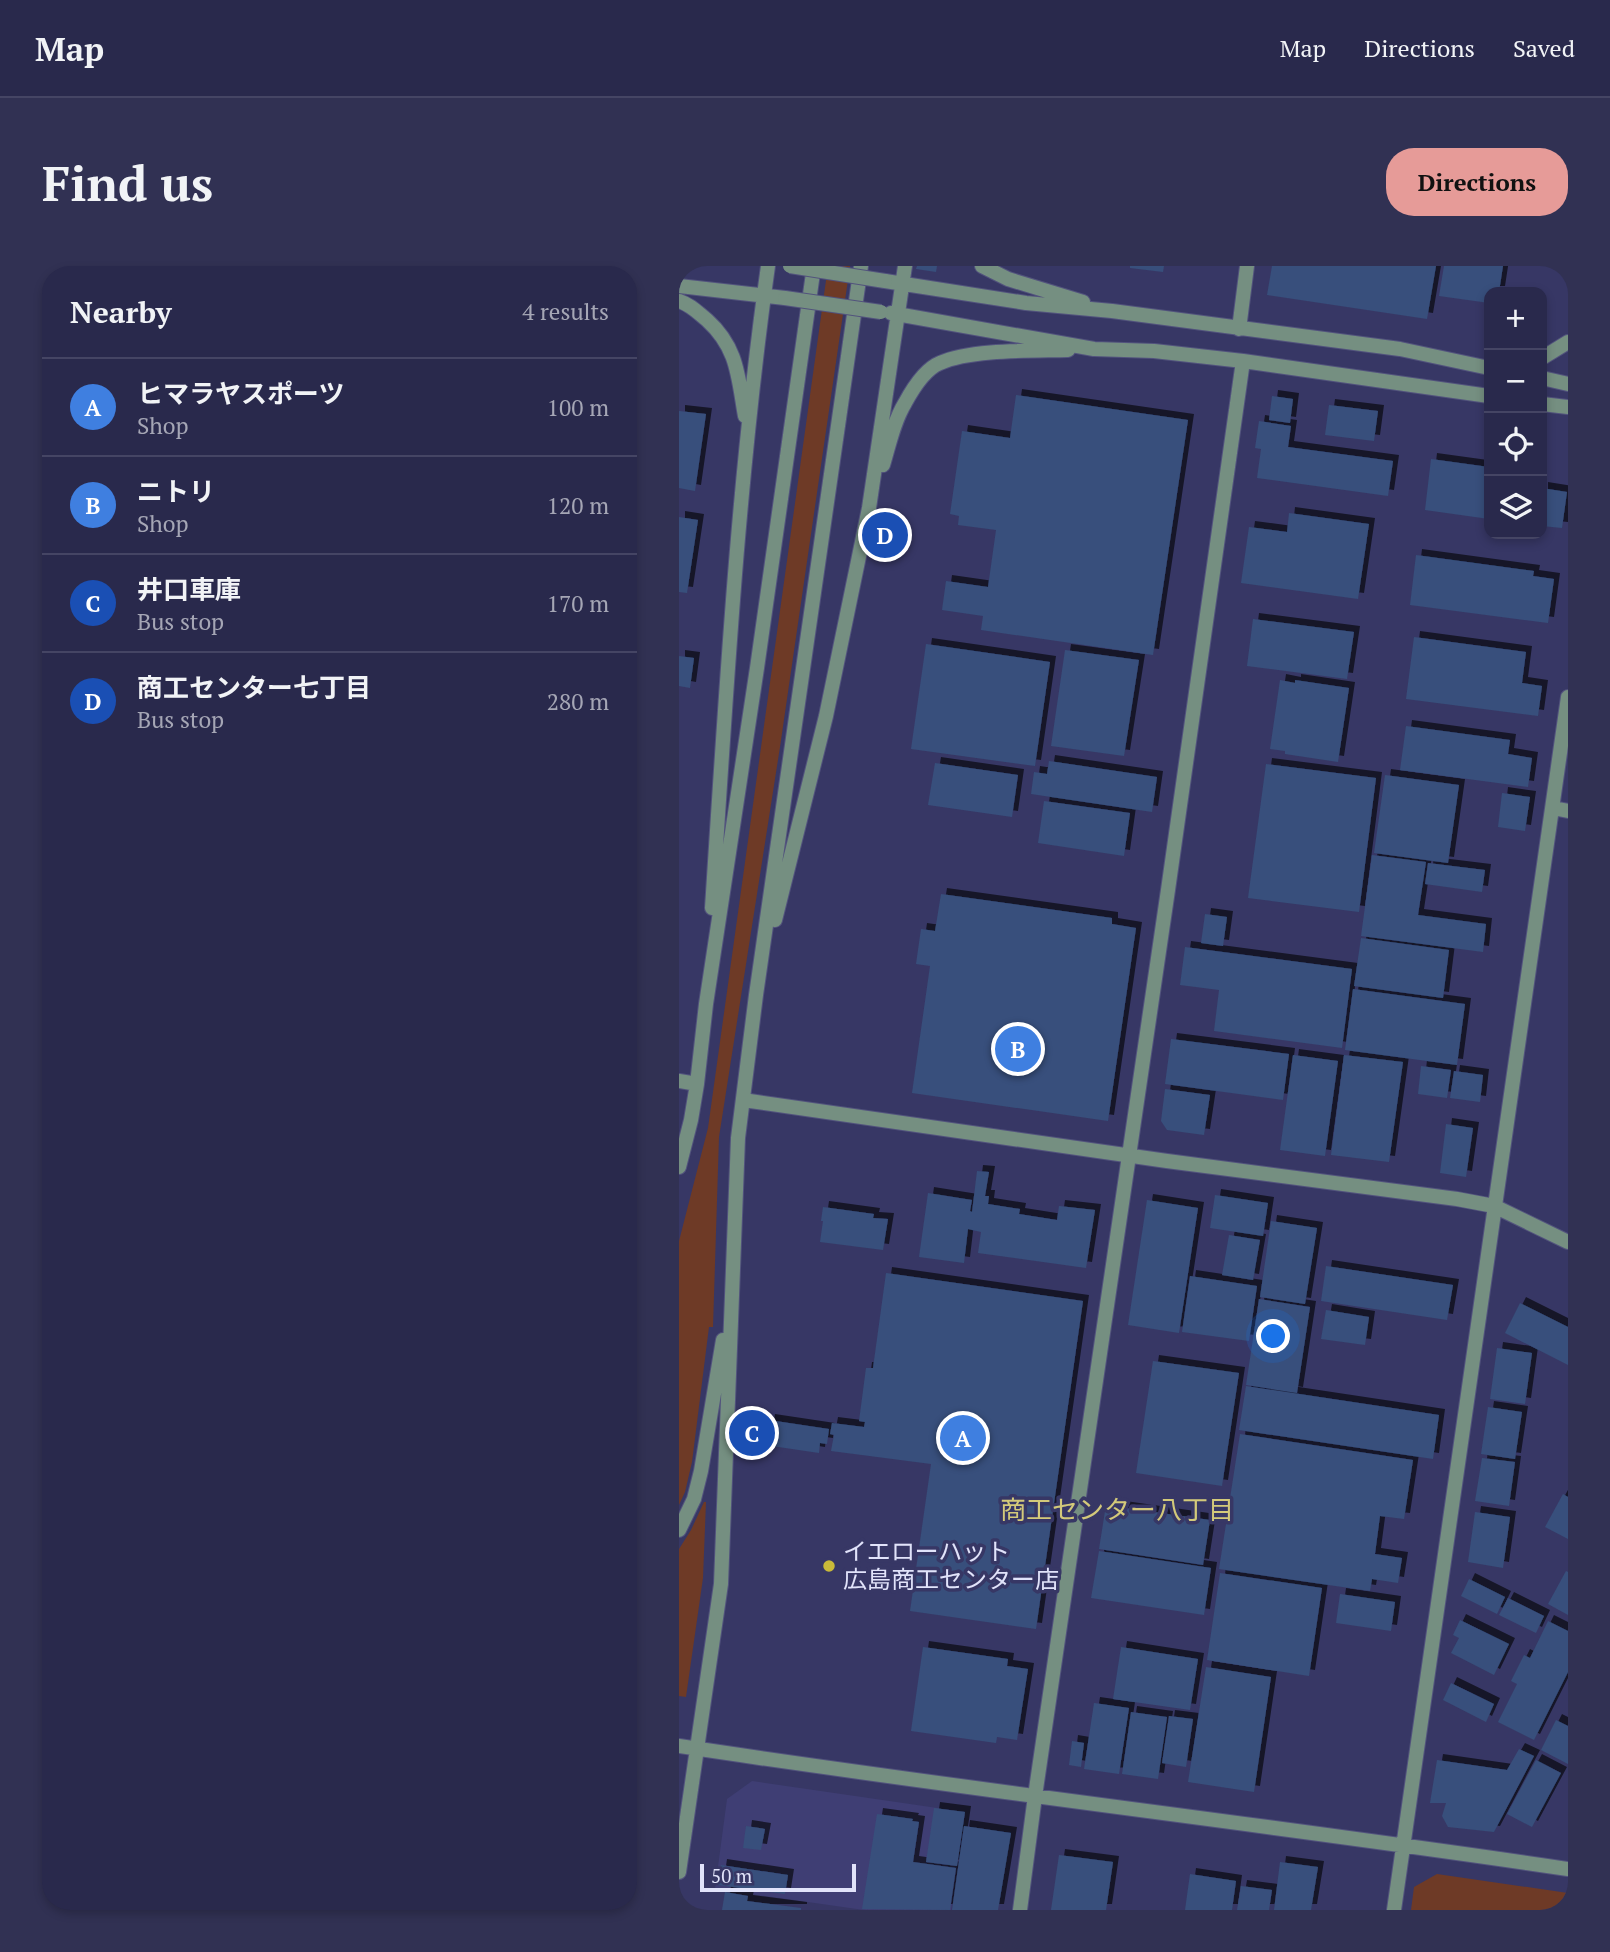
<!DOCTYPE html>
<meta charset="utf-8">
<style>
body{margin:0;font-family:"PT Serif","Noto Sans JP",serif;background:#313153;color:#f1f3f6}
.controls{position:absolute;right:21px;top:21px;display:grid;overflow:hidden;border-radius:14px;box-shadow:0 4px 10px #0003}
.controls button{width:63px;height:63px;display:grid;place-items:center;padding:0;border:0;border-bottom:2px solid #454564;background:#29294c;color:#f1f3f6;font:35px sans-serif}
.scale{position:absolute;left:21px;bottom:18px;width:156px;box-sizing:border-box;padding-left:7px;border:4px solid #e1e3fa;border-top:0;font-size:19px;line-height:24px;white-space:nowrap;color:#e1e3fa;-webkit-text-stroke:5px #373765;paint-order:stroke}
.you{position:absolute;left:595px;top:1071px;width:24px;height:24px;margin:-18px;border:5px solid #fff;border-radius:50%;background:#1a73e8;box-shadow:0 0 0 10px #1a73e833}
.badge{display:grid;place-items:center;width:46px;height:46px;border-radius:50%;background:#e69b98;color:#fff;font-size:23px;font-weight:700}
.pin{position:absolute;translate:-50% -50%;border:4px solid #fff;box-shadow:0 2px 7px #0006}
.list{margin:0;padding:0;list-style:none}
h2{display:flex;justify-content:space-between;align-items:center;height:91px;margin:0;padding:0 28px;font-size:30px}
h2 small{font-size:23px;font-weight:400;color:#a5a6b5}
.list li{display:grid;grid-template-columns:46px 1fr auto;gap:21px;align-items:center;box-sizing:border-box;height:98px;padding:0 28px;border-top:2px solid #454564}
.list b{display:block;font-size:26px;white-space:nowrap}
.list p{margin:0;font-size:23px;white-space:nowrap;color:#a5a6b5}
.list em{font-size:23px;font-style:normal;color:#a5a6b5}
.icon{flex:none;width:38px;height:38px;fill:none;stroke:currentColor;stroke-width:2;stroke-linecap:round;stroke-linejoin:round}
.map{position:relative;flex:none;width:889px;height:1644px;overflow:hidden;border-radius:28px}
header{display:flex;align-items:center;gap:42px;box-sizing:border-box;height:98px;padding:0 35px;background:#29294c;border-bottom:2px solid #454564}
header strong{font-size:33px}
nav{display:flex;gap:38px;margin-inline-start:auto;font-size:24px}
.intro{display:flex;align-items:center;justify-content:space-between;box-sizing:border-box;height:168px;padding:0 42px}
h1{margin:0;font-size:49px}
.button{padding:18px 32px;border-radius:28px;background:#e69b98;color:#111;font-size:24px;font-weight:700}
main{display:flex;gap:42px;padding:0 42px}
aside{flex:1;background:#29294c;border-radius:28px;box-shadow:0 4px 10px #0003}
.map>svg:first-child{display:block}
.built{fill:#3f3e74}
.green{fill:#6e3a26}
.building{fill:#374f7b;filter:url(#shadow)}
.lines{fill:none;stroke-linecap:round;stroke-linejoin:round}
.tertiary-casing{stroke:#52537d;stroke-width:16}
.tertiary{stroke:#758f81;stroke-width:14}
.tertiary-bridge-casing{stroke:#52537d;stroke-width:16;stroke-linecap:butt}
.tertiary-bridge{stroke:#758f81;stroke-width:14}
.poi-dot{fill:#caba39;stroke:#373765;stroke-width:2.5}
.labels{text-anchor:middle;stroke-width:7;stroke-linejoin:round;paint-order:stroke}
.poi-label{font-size:24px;fill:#e1e3fa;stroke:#373765;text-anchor:start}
.neighbourhood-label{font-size:26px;fill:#d3c97a;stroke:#373765}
</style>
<header>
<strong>Map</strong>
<nav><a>Map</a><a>Directions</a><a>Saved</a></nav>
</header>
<div class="intro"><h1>Find us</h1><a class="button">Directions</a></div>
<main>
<aside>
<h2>Nearby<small>4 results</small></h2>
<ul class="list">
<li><span class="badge" style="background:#3f7fe0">A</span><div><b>ヒマラヤスポーツ</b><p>Shop</p></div><em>100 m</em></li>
<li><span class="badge" style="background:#3f7fe0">B</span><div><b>ニトリ</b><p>Shop</p></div><em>120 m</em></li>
<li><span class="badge" style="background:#1a4fb4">C</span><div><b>井口車庫</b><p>Bus stop</p></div><em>170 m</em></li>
<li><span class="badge" style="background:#1a4fb4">D</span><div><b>商工センター七丁目</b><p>Bus stop</p></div><em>280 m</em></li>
</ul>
</aside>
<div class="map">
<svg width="889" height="1644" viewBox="0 0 889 1644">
<defs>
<filter id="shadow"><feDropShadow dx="6" dy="-6" stdDeviation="0" flood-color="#0009"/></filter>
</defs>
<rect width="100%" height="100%" fill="#373765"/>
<path class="built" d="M 73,1515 L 286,1546 L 272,1644 L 185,1644 L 36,1623 L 48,1533 Z"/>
<path class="green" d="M 149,0 L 171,0 L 101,481 L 40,871 L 34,1061 L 30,1061 L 13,1196 L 6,1226 L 0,1239 L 0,975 L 29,862 Z
M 25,1236 L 27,1236 L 24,1312 L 7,1431 L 0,1430 L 0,1283 L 12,1264 Z
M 758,1608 L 889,1627 L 889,1644 L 732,1644 L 735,1621 Z"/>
<path class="building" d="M 238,0 L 258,0 L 257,6 L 237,3 Z
M 451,0 L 485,0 L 484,6 L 451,2 Z
M 593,0 L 757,0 L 748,53 L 588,29 Z
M 765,0 L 824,0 L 820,26 L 810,26 L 810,37 L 760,30 Z
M 337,129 L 509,154 L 474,389 L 302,364 L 304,350 L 263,344 L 267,315 L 309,321 L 317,264 L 279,259 L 280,250 L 271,248 L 283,165 L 331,172 Z
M 593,130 L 614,133 L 611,157 L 590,154 Z
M 650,139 L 699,145 L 695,175 L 646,169 Z
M 0,145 L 27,148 L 16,225 L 0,222 Z
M 580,155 L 612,160 L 609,181 L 714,195 L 709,230 L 578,212 L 582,183 L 576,182 Z
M 752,193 L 810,201 L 810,253 L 746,244 Z
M 863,222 L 888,226 L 883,262 L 863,260 Z
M 610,247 L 690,258 L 679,333 L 562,317 L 570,261 L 608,266 Z
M 0,251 L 19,254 L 8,327 L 0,326 Z
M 737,289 L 855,305 L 854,310 L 875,313 L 869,357 L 731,339 Z
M 574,353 L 675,366 L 668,413 L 568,400 Z
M 735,371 L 847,386 L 843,417 L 863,420 L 859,450 L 727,433 Z
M 247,378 L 371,396 L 356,500 L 232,483 Z
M 386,384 L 460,394 L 445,490 L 372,480 Z
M 0,390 L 15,392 L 11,422 L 0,420 Z
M 601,414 L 616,417 L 616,414 L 670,422 L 659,496 L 606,488 L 606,485 L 591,483 Z
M 727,460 L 831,474 L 829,488 L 853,492 L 849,521 L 721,504 Z
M 370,495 L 478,511 L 473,546 L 352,528 L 355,506 L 368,508 Z
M 256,497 L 339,509 L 333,551 L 249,539 Z
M 587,498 L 697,512 L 680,646 L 569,632 Z
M 706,509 L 780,519 L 769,597 L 695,587 Z
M 823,527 L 851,531 L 846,565 L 819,561 Z
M 365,535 L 451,547 L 445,590 L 359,577 Z
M 693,589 L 747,596 L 739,649 L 807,658 L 804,686 L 682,670 Z
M 749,597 L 806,604 L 803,626 L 746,618 Z
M 262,628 L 433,652 L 433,658 L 457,662 L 429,855 L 233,827 L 251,700 L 237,698 L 242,663 L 256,665 Z
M 526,648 L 548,651 L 544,680 L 522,677 Z
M 682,672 L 770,684 L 764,732 L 675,720 Z
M 506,681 L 673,703 L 663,782 L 535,765 L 540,724 L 501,719 Z
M 674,723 L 786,738 L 778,799 L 666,784 Z
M 492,773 L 610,788 L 604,834 L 486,818 Z
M 614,789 L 659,795 L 646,890 L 601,884 Z
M 665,789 L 724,796 L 710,896 L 652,889 Z
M 742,800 L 772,804 L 768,832 L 739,828 Z
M 775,805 L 804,809 L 801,836 L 771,832 Z
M 486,823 L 531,829 L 525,869 L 488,864 L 482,855 Z
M 767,858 L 794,862 L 787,911 L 761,907 Z
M 298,905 L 310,906 L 306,930 L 310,930 L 309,938 L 341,943 L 340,948 L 378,954 L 380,940 L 416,944 L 407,1002 L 299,987 L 302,966 L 289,963 L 285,997 L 240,991 L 249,927 L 293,934 L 291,945 L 293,946 Z
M 536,929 L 589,937 L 584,970 L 531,962 Z
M 468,934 L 519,942 L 500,1067 L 449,1059 Z
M 144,941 L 195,948 L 194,952 L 209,953 L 204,984 L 141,976 L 144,955 L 142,955 Z
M 592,955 L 638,962 L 626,1038 L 581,1031 Z
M 550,969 L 581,974 L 574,1014 L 543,1009 Z
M 647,1000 L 774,1019 L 768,1054 L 642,1035 Z
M 207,1007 L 404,1035 L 357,1363 L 231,1345 L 252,1198 L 152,1185 L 155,1169 L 151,1168 L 153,1157 L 185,1161 L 186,1156 L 180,1155 L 187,1102 L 194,1102 Z
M 511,1010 L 578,1020 L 570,1075 L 503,1066 Z
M 580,1033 L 631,1041 L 618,1127 L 567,1119 Z
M 841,1037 L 889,1061 L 889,1099 L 826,1067 Z
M 647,1044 L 690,1051 L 686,1079 L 642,1073 Z
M 818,1082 L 853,1087 L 846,1138 L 811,1133 Z
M 474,1095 L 560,1107 L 543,1220 L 457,1207 Z
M 567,1120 L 760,1149 L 754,1193 L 560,1164 Z
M 809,1141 L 843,1146 L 836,1193 L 802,1188 Z
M 90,1154 L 150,1163 L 148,1178 L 141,1177 L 140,1187 L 86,1179 Z
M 561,1168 L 734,1194 L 725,1253 L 701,1250 L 696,1288 L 723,1292 L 719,1317 L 693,1313 L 691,1325 L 540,1303 Z
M 803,1192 L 836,1196 L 830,1240 L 796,1235 Z
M 884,1228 L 889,1231 L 889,1273 L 866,1261 Z
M 427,1239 L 531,1254 L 524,1299 L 420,1283 Z
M 796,1246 L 831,1251 L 824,1302 L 789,1296 Z
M 420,1285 L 532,1302 L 525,1349 L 412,1332 Z
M 887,1305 L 889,1306 L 889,1349 L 869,1338 Z
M 541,1307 L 643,1322 L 630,1410 L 528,1394 Z
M 790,1313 L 826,1331 L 818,1348 L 782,1330 Z
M 661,1328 L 716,1336 L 712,1365 L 657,1357 Z
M 829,1332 L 865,1350 L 857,1367 L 820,1349 Z
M 781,1354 L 830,1378 L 815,1409 L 772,1387 L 780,1372 L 774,1369 Z
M 869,1355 L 889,1365 L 889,1406 L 855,1474 L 819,1456 L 838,1418 L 832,1415 L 845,1389 L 851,1392 Z
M 244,1381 L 329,1393 L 328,1400 L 349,1403 L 338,1474 L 318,1471 L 317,1477 L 232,1465 Z
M 442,1381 L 519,1393 L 511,1444 L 434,1433 Z
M 527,1401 L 592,1411 L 575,1526 L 509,1516 Z
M 772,1417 L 815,1438 L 807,1456 L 764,1434 Z
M 415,1437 L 450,1442 L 440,1508 L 405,1503 Z
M 452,1446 L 488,1451 L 479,1513 L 443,1508 Z
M 490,1450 L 514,1453 L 507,1501 L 483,1497 Z
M 877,1454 L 889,1460 L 889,1498 L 862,1484 Z
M 393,1475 L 405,1477 L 402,1501 L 390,1499 Z
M 840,1483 L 855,1490 L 815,1566 L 769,1561 L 763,1550 L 767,1537 L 751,1537 L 758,1494 L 828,1504 Z
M 857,1494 L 882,1507 L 853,1561 L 828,1548 Z
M 255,1542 L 286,1546 L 278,1600 L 247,1596 Z
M 198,1548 L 234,1553 L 233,1555 L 240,1556 L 234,1596 L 277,1602 L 271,1644 L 183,1643 Z
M 67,1560 L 86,1563 L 82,1584 L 64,1582 Z
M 285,1560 L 332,1567 L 319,1644 L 273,1644 Z
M 380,1589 L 434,1596 L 427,1644 L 372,1644 Z
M 601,1596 L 639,1601 L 632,1644 L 595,1644 Z
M 42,1599 L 109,1609 L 106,1628 L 39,1619 Z
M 511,1608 L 557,1615 L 553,1644 L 506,1644 Z
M 562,1620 L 593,1624 L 590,1644 L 558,1644 Z
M 46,1626 L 69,1630 L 68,1635 L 122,1642 L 122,1644 L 43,1644 Z"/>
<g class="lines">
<defs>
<path id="tertiary" d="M 303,0 L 329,13 L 404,36
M 206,15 L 347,37 L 433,45 L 721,83 L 810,102
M 0,20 L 106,32
M 0,35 C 12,39 18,46 28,54 C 59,82 59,111 66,150
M 212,47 L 415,83 L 475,85 L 564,95 L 810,130
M 560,63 L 568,0
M 863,92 L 889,76
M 863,112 L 889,118
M 863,138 L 889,141
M 204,199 C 210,179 215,155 226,137 C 233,124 246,103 261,97 C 292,83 354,85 389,84
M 874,542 L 889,545
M 33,642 C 47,428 59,213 89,0
M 96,654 L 147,450 L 190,242 L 226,0
M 0,815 L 18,818
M 64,834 L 488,895 L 778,933 L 815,940 L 889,976
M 0,901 L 12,854 L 18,818 L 27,738 L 78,402 L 135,0
M 0,1264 L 15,1233 L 22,1205 L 44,1074
M 0,1480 C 296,1525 593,1559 889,1603
M 0,1606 L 42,1318 L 59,872 L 77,729 L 182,0
M 341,1644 L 356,1530 L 489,624 L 564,95
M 715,1644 L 889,431"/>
</defs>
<use href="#tertiary" class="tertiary-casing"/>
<use href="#tertiary" class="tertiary"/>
<defs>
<path id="tertiary-bridge" d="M 111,0 L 206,15
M 106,32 L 202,46"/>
</defs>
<use href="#tertiary-bridge" class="tertiary-bridge-casing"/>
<use href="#tertiary-bridge" class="tertiary-bridge"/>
</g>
<circle class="poi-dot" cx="150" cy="1300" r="7"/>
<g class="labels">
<g class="poi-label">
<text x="164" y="1294">イエローハット<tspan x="164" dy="28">広島商工センター店</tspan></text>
</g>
<g class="neighbourhood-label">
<text x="438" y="1253">商工センター八丁目</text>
</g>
</g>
</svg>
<div class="controls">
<button>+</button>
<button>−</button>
<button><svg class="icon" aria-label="locate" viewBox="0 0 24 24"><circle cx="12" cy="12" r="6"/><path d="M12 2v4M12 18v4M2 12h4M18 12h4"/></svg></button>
<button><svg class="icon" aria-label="layers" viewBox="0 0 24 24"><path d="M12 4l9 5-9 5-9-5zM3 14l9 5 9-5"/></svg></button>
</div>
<div class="scale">50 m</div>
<div class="you"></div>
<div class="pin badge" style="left:284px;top:1172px;background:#3f7fe0">A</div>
<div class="pin badge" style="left:339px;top:783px;background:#3f7fe0">B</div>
<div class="pin badge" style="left:73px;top:1167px;background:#1a4fb4">C</div>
<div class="pin badge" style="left:206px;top:269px;background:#1a4fb4">D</div>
</div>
</main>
